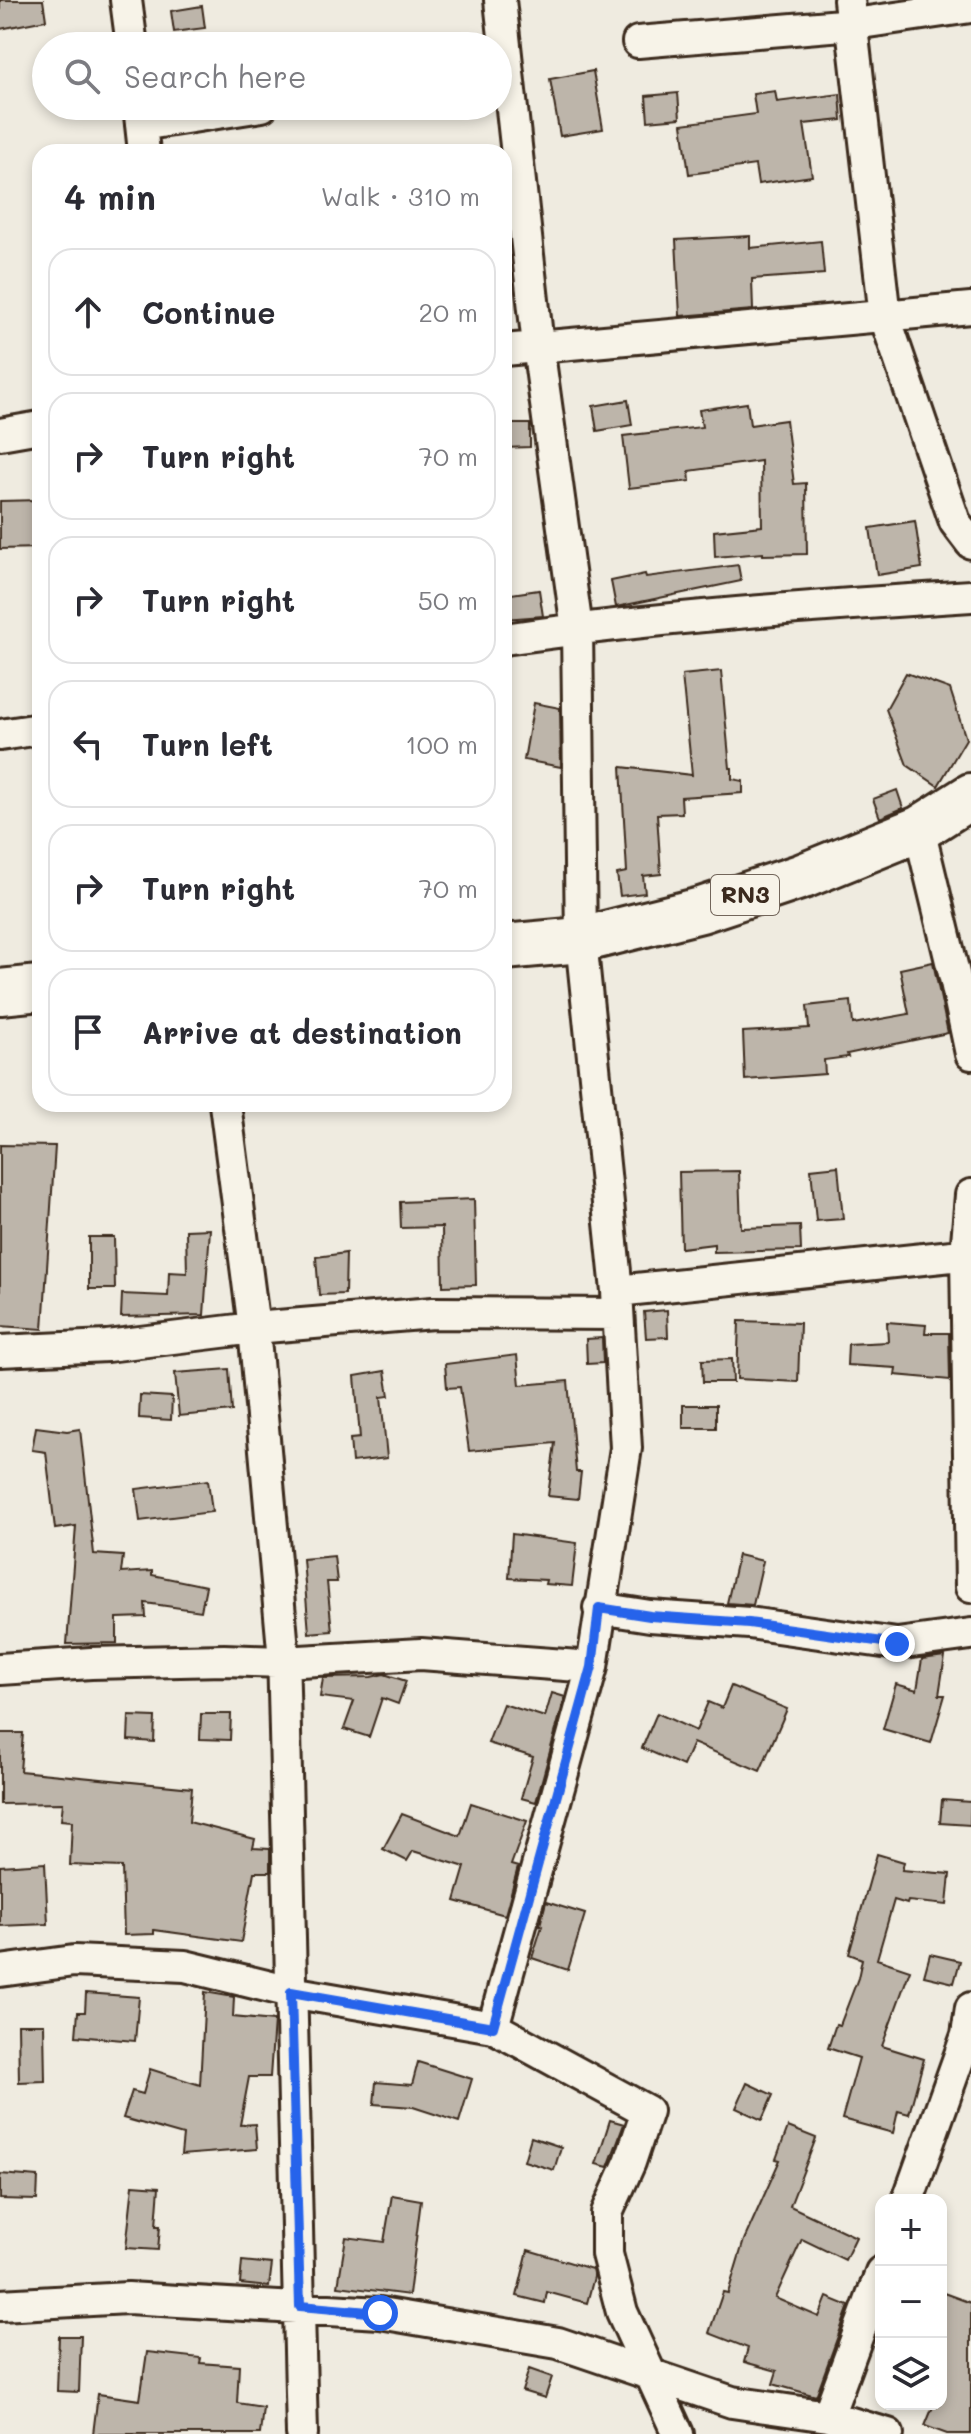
<!DOCTYPE html>
<meta charset="utf-8">
<style>
body{margin:0;font-family:Mali,sans-serif;background:#f7f7f7;color:#2b2b33}
.controls{position:absolute;right:24px;bottom:24px;display:grid;overflow:hidden;border-radius:16px;box-shadow:0 4px 12px #0003}
.controls button{width:72px;height:72px;display:grid;place-items:center;padding:0;border:0;border-bottom:2px solid #e1e1e2;background:#fff;color:#2b2b33;font:40px sans-serif}
.stop{position:absolute;width:24px;height:24px;margin:-18px;border:6px solid #2563eb;border-radius:50%;background:#fff}
.stop.end{background:#2563eb;border-color:#fff;box-shadow:0 2px 8px #0008}
.list{margin:0;padding:0;list-style:none}
h2{display:flex;justify-content:space-between;align-items:center;height:104px;margin:0;padding:0 32px;font-size:34px}
h2 small{font-size:26px;font-weight:400;color:#7c7c81}
.list li{display:grid;grid-template-columns:52px 1fr auto;gap:24px;align-items:center;box-sizing:border-box;height:128px;margin:0 16px 16px;padding:0 16px;border:2px solid #e1e1e2;border-radius:24px}
.list b{display:block;font-size:30px;white-space:nowrap}
.list em{font-size:26px;font-style:normal;color:#7c7c81}
.icon{flex:none;width:44px;height:44px;fill:none;stroke:currentColor;stroke-width:2;stroke-linecap:round;stroke-linejoin:round}
.map{position:relative;flex:none;width:971px;height:2434px;overflow:hidden}
.search{position:absolute;background:#fff;box-shadow:0 4px 12px #0003;left:32px;top:32px;width:480px;height:88px;display:flex;align-items:center;gap:20px;box-sizing:border-box;padding:0 28px;border-radius:44px;color:#7c7c81;font-size:30px}
.panel{position:absolute;background:#fff;box-shadow:0 4px 12px #0003;left:32px;top:144px;width:480px;height:968px;border-radius:24px}
.map>svg:first-child{display:block}
.building{fill:#bdb5aa;stroke:#3b2a1e;stroke-width:2}
.lines{fill:none;stroke-linecap:round;stroke-linejoin:round}
.minor-casing{stroke:#3b2a1e;stroke-width:36}
.trunk-casing{stroke:#3b2a1e;stroke-width:50}
.minor{stroke:#f7f3e8;stroke-width:30}
.trunk{stroke:#f7f3e8;stroke-width:44}
.route{stroke:#2563eb;stroke-width:10}
.labels{text-anchor:middle;stroke-width:6;stroke-linejoin:round;paint-order:stroke}
.shield{fill:#f7f3e8;stroke:#73665b;stroke-width:2}
.shield-label{font-size:24px;font-weight:bold;fill:#3b2a1e}
</style>
<div class="map">
<svg width="971" height="2434" viewBox="0 0 971 2434">
<rect width="100%" height="100%" fill="#efebe0"/>
<filter id="ink" filterUnits="userSpaceOnUse"><feTurbulence type="fractalNoise" baseFrequency=".0125" numOctaves="2"/><feDisplacementMap in="SourceGraphic" scale="16" xChannelSelector="R" yChannelSelector="G"/><feConvolveMatrix kernelMatrix="1 2 1 2 8 2 1 2 1" color-interpolation-filters="sRGB"/></filter>
<g filter="url(#ink)">
<path class="building" d="M 0,0 L 43,0 L 46,20 L 0,29 Z
M 202,6 L 205,28 L 174,32 L 171,11 Z
M 593,71 L 603,129 L 560,136 L 550,79 Z
M 775,91 L 777,102 L 840,94 L 842,120 L 804,124 L 812,176 L 758,184 L 755,165 L 689,174 L 682,124 L 756,114 L 753,94 Z
M 678,93 L 680,118 L 648,121 L 646,96 Z
M 750,236 L 750,248 L 821,241 L 824,274 L 752,279 L 753,310 L 680,316 L 676,240 Z
M 628,400 L 632,425 L 597,431 L 593,406 Z
M 747,403 L 750,425 L 786,420 L 794,484 L 806,483 L 807,554 L 763,555 L 763,553 L 715,557 L 714,531 L 762,526 L 761,461 L 689,471 L 690,481 L 629,488 L 623,436 L 702,427 L 699,410 Z
M 504,424 L 530,424 L 530,447 L 504,448 Z
M 40,500 L 40,548 L 0,549 L 0,501 Z
M 915,521 L 922,568 L 877,575 L 870,528 Z
M 738,565 L 741,581 L 616,607 L 611,581 L 645,574 L 646,577 Z
M 539,590 L 543,616 L 504,619 L 504,595 Z
M 721,671 L 730,768 L 732,768 L 732,779 L 743,781 L 743,793 L 681,797 L 682,813 L 657,814 L 661,874 L 643,876 L 645,893 L 620,896 L 617,874 L 627,872 L 621,767 L 692,775 L 682,675 Z
M 906,673 L 950,689 L 966,739 L 938,786 L 907,765 L 886,709 Z
M 534,703 L 560,708 L 561,767 L 524,760 Z
M 897,790 L 903,808 L 880,818 L 873,799 Z
M 933,962 L 948,1033 L 847,1054 L 848,1057 L 824,1060 L 825,1074 L 745,1080 L 743,1032 L 809,1028 L 807,1006 L 851,1001 L 853,1024 L 909,1014 L 900,969 Z
M 0,1145 L 55,1146 L 43,1329 L 0,1326 Z
M 838,1166 L 843,1219 L 816,1221 L 811,1169 Z
M 739,1171 L 741,1228 L 800,1226 L 801,1250 L 714,1252 L 714,1244 L 681,1248 L 679,1172 Z
M 474,1199 L 476,1285 L 443,1286 L 442,1227 L 401,1228 L 400,1202 Z
M 210,1229 L 204,1315 L 121,1317 L 122,1294 L 168,1296 L 169,1272 L 187,1273 L 186,1230 Z
M 89,1237 L 114,1237 L 115,1289 L 89,1289 Z
M 346,1253 L 345,1294 L 319,1295 L 316,1257 Z
M 667,1310 L 668,1337 L 646,1338 L 644,1312 Z
M 739,1321 L 800,1323 L 798,1382 L 737,1379 Z
M 887,1322 L 926,1325 L 925,1333 L 949,1333 L 950,1380 L 895,1375 L 896,1368 L 847,1365 L 848,1344 L 888,1342 Z
M 602,1338 L 603,1363 L 587,1364 L 586,1339 Z
M 517,1355 L 520,1385 L 568,1381 L 576,1472 L 581,1472 L 578,1499 L 548,1496 L 555,1443 L 469,1451 L 460,1387 L 447,1388 L 445,1364 Z
M 732,1359 L 733,1382 L 703,1382 L 702,1360 Z
M 229,1369 L 232,1411 L 179,1416 L 175,1373 Z
M 385,1371 L 389,1396 L 381,1397 L 387,1458 L 352,1462 L 350,1439 L 360,1438 L 355,1376 Z
M 140,1395 L 172,1397 L 171,1420 L 139,1418 Z
M 683,1405 L 716,1405 L 716,1428 L 683,1428 Z
M 36,1427 L 67,1431 L 80,1429 L 94,1554 L 123,1556 L 121,1573 L 152,1571 L 152,1575 L 206,1586 L 201,1611 L 145,1603 L 146,1617 L 117,1618 L 117,1643 L 67,1644 L 76,1526 L 55,1529 L 46,1452 L 32,1450 Z
M 208,1480 L 212,1512 L 140,1521 L 136,1489 Z
M 512,1534 L 577,1543 L 572,1586 L 545,1584 L 546,1580 L 509,1578 Z
M 738,1555 L 763,1561 L 753,1605 L 727,1603 Z
M 334,1556 L 337,1582 L 327,1582 L 332,1631 L 309,1633 L 303,1559 Z
M 945,1656 L 939,1695 L 945,1695 L 931,1743 L 883,1729 L 896,1684 L 917,1690 L 922,1659 Z
M 384,1674 L 406,1681 L 398,1704 L 382,1698 L 369,1737 L 344,1729 L 354,1701 L 320,1697 L 323,1678 L 371,1677 Z
M 731,1686 L 787,1709 L 760,1771 L 693,1743 L 683,1766 L 642,1748 L 657,1713 L 696,1731 L 708,1702 L 722,1708 Z
M 552,1693 L 565,1697 L 536,1802 L 521,1798 L 533,1757 L 488,1743 L 503,1704 L 545,1717 Z
M 201,1714 L 231,1714 L 230,1740 L 200,1739 Z
M 129,1716 L 155,1717 L 154,1742 L 128,1740 Z
M 0,1733 L 23,1733 L 20,1771 L 192,1788 L 189,1822 L 255,1839 L 253,1848 L 270,1849 L 270,1872 L 254,1872 L 241,1942 L 154,1930 L 154,1934 L 124,1935 L 122,1867 L 70,1865 L 72,1821 L 61,1820 L 63,1803 L 0,1804 Z
M 942,1800 L 971,1802 L 970,1825 L 940,1823 Z
M 471,1803 L 527,1821 L 511,1865 L 518,1867 L 505,1915 L 455,1901 L 465,1867 L 413,1851 L 407,1861 L 383,1849 L 402,1814 L 460,1836 Z
M 877,1854 L 904,1862 L 902,1870 L 950,1874 L 947,1905 L 908,1901 L 907,1904 L 894,1900 L 877,1959 L 910,1970 L 882,2046 L 924,2059 L 909,2114 L 898,2111 L 893,2133 L 842,2119 L 859,2058 L 828,2048 L 836,2024 L 840,2025 L 858,1978 L 862,1959 L 849,1954 Z
M 45,1863 L 48,1924 L 0,1926 L 0,1866 Z
M 546,1902 L 585,1914 L 568,1970 L 532,1958 L 542,1926 L 540,1925 Z
M 930,1954 L 960,1961 L 954,1983 L 924,1976 Z
M 205,1992 L 234,1997 L 233,2017 L 274,2021 L 270,2077 L 249,2077 L 240,2125 L 255,2124 L 257,2149 L 181,2155 L 183,2135 L 123,2118 L 132,2091 L 143,2094 L 150,2069 L 200,2085 Z
M 86,1993 L 139,1997 L 135,2041 L 76,2036 L 78,2012 L 85,2012 Z
M 18,2024 L 44,2024 L 45,2081 L 19,2082 Z
M 418,2062 L 472,2079 L 459,2122 L 413,2107 L 374,2104 L 376,2082 L 412,2085 Z
M 747,2083 L 773,2095 L 762,2120 L 736,2108 Z
M 610,2120 L 624,2124 L 608,2167 L 596,2164 Z
M 788,2127 L 816,2138 L 790,2206 L 856,2237 L 845,2260 L 802,2239 L 775,2298 L 819,2317 L 827,2297 L 849,2306 L 816,2396 L 773,2384 L 777,2371 L 744,2362 L 748,2348 L 709,2333 L 723,2292 L 728,2293 L 744,2240 L 780,2160 L 776,2159 Z
M 531,2137 L 561,2147 L 554,2170 L 524,2161 Z
M 0,2174 L 38,2177 L 37,2200 L 0,2199 Z
M 133,2185 L 159,2187 L 156,2226 L 160,2226 L 158,2250 L 126,2248 Z
M 392,2195 L 421,2200 L 409,2295 L 338,2286 L 346,2237 L 384,2242 Z
M 528,2250 L 592,2269 L 594,2277 L 587,2303 L 547,2292 L 545,2303 L 517,2296 Z
M 242,2261 L 272,2264 L 269,2287 L 240,2284 Z
M 941,2292 L 971,2303 L 971,2434 L 947,2434 L 925,2426 L 934,2404 L 941,2404 Z
M 59,2336 L 81,2336 L 79,2392 L 57,2391 Z
M 147,2352 L 201,2358 L 200,2363 L 239,2366 L 237,2403 L 263,2407 L 260,2434 L 93,2434 L 98,2394 L 140,2400 Z
M 529,2369 L 552,2377 L 545,2398 L 522,2391 Z"/>
<g class="lines">
<defs>
<path id="minor" d="M 126,0 L 132,46
M 849,0 L 885,317 L 955,522 L 971,543
M 638,42 L 854,24 L 971,7
M 139,106 L 144,152
M 141,125 L 262,106
M 504,350 L 971,308
M 0,434 L 40,427
M 504,639 C 659,617 815,606 971,596
M 0,735 L 40,729
M 919,829 L 956,982 L 971,1054
M 225,1104 L 254,1328 L 283,1649 L 302,2434
M 971,1195 L 966,1254 L 971,1587
M 617,1291 L 971,1254
M 0,1351 L 107,1346 L 254,1328 L 433,1313 L 618,1314
M 599,1608 L 650,1616 L 749,1623 L 897,1644 L 971,1634
M 0,1669 L 91,1663 L 224,1660 L 283,1662 L 421,1654 L 592,1667
M 0,1971 L 74,1961 L 185,1966 L 291,1992 L 493,2027 L 647,2111 L 630,2162 L 607,2213 L 607,2254 L 622,2312 L 678,2434
M 493,2027 L 592,1667 L 626,1448 L 617,1291 L 581,940 L 577,629 L 538,346 L 500,0
M 908,2200 L 967,2035 L 971,2008
M 0,2305 L 128,2298 L 380,2313 L 558,2343 L 732,2402 L 828,2416 L 888,2434
M 828,2416 L 881,2272"/>
<path id="trunk" d="M 504,947 L 581,940 L 701,910 L 803,876 L 919,829 L 971,796
M 0,992 L 40,988"/>
</defs>
<use href="#minor" class="minor-casing"/>
<use href="#trunk" class="trunk-casing"/>
<use href="#minor" class="minor"/>
<use href="#trunk" class="trunk"/>
</g>
</g>
<g class="lines" filter="url(#ink)">
<path class="route" d="M 380,2313 L 300,2306 L 291,1992 L 493,2027 L 592,1667 L 599,1608 L 650,1616 L 749,1623 L 897,1644"/>
</g>
<g class="labels">
<rect class="shield" x="711" y="875" width="68" height="40" rx="6"/>
<g class="shield-label">
<text x="745" y="903">RN3</text>
</g>
</g>
</svg>
<div class="controls">
<button>+</button>
<button>−</button>
<button><svg class="icon" aria-label="layers" viewBox="0 0 24 24"><path d="M12 4l9 5-9 5-9-5zM3 14l9 5 9-5"/></svg></button>
</div>
<div class="stop" style="left:380px;top:2313px"></div>
<div class="stop end" style="left:897px;top:1644px"></div>
<div class="search"><svg class="icon" aria-label="search" viewBox="0 0 24 24"><circle cx="10" cy="10" r="6"/><path d="M15 15l6 6"/></svg>Search here</div>
<section class="panel">
<h2>4 min<small>Walk · 310 m</small></h2>
<ul class="list">
<li><svg class="icon" aria-label="ahead" viewBox="0 0 24 24"><path d="M12 20V5M6 11l6-6 6 6"/></svg><div><b>Continue</b></div><em>20 m</em></li>
<li><svg class="icon" aria-label="right" viewBox="0 0 24 24"><path d="M7 20v-9h11M14 6l5 5-5 5"/></svg><div><b>Turn right</b></div><em>70 m</em></li>
<li><svg class="icon" aria-label="right" viewBox="0 0 24 24"><path d="M7 20v-9h11M14 6l5 5-5 5"/></svg><div><b>Turn right</b></div><em>50 m</em></li>
<li><svg class="icon" aria-label="left" viewBox="0 0 24 24"><path d="M17 20v-9H6M10 6l-5 5 5 5"/></svg><div><b>Turn left</b></div><em>100 m</em></li>
<li><svg class="icon" aria-label="right" viewBox="0 0 24 24"><path d="M7 20v-9h11M14 6l5 5-5 5"/></svg><div><b>Turn right</b></div><em>70 m</em></li>
<li><svg class="icon" aria-label="arrive" viewBox="0 0 24 24"><path d="M6 21V4h12l-3 4 3 4H6"/></svg><div><b>Arrive at destination</b></div></li>
</ul>
</section>
</div>
